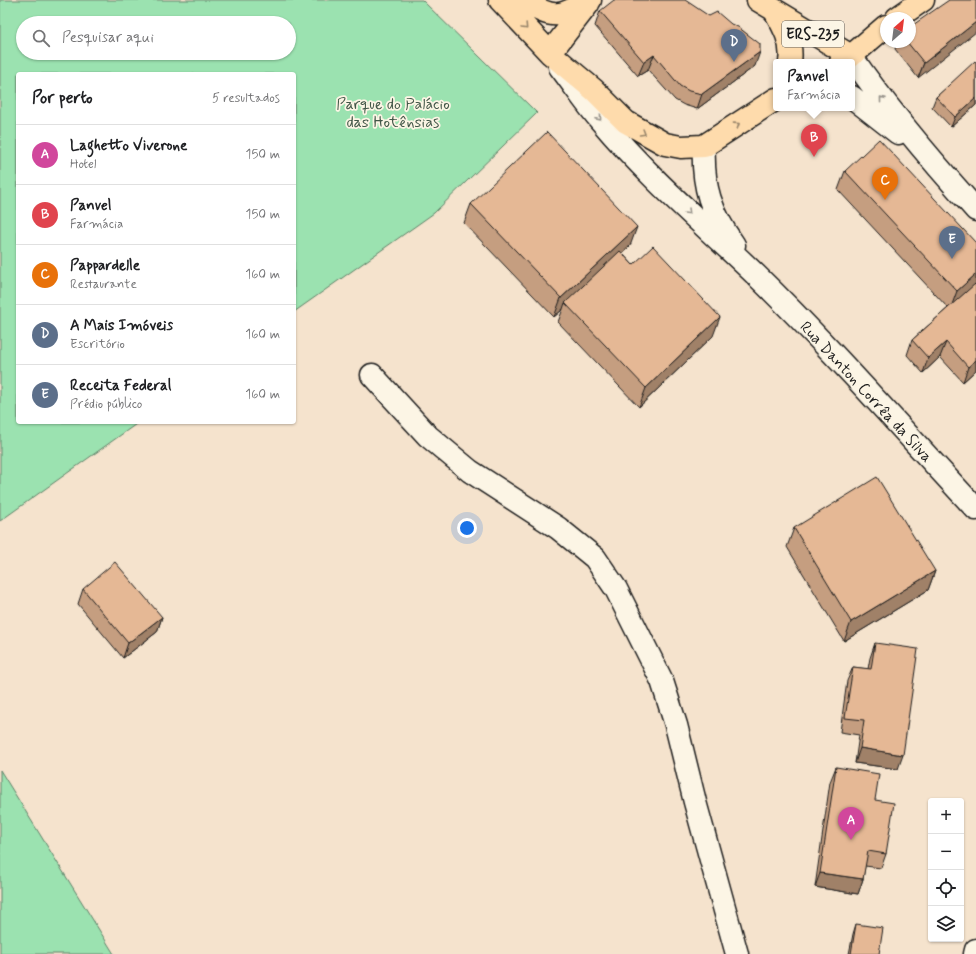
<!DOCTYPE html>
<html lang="pt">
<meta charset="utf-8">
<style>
body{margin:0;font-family:Mynerve,sans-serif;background:#f2f2f2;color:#202124}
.controls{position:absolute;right:12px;bottom:12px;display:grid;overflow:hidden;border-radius:4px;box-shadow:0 1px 3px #0004}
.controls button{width:36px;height:36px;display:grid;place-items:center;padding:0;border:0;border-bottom:1px solid #e0e0e0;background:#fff;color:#202124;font:20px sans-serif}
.compass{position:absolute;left:880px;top:12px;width:36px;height:36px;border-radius:50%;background:#fff;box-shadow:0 1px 3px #0004;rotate:28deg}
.you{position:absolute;left:467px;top:528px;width:14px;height:14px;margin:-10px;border:3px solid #fff;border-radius:50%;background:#1a73e8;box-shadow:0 0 0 6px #1a73e833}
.badge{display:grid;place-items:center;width:26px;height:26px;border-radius:50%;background:#1a73e8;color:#fff;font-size:13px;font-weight:700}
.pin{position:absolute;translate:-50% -33px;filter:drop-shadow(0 1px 2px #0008)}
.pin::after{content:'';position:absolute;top:21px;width:14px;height:12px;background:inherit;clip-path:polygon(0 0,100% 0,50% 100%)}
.popup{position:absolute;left:773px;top:59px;width:82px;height:52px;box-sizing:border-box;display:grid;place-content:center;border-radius:4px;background:#fff;filter:drop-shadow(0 1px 3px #0005);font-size:13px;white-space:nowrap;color:#757577}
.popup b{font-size:15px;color:#202124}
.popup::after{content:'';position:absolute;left:50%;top:100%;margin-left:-8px;border:8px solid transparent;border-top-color:#fff}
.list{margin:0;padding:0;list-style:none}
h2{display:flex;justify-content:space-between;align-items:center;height:52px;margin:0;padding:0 16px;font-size:17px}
h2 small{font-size:13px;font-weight:400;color:#757577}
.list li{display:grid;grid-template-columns:26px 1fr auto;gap:12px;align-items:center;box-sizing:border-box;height:60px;padding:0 16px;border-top:1px solid #e0e0e0}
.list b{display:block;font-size:15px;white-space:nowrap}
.list p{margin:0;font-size:13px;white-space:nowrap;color:#757577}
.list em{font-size:13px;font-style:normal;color:#757577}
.icon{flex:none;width:22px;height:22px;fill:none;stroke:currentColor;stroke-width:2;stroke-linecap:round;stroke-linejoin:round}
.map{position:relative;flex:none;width:976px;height:954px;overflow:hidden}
.search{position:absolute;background:#fff;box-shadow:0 1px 3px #0004;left:16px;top:16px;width:280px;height:44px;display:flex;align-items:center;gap:10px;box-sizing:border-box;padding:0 14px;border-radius:22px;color:#757577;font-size:15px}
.panel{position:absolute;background:#fff;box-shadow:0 1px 3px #0004;left:16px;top:72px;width:280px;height:352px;border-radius:4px}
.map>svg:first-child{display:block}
.green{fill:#9be2b0;stroke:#5c7f66;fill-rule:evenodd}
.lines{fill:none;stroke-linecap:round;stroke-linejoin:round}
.street-casing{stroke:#1c1c1c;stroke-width:25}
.secondary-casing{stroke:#1c1c1c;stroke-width:25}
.primary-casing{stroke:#1c1c1c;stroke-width:25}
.street{stroke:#fcf5e5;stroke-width:22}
.secondary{stroke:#fcf5e5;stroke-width:22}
.primary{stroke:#fedbac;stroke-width:22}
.wall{fill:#c59e80;stroke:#1c1c1c}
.shaded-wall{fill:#a08168;stroke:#1c1c1c}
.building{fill:#e5b895;stroke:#1c1c1c}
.oneway{stroke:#98856b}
.oneway2{stroke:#97938b}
.labels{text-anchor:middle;stroke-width:3.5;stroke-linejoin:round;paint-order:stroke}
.shield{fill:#fcf5e5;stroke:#5f5d58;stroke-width:1}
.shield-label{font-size:15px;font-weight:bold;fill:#1c1c1c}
.park-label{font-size:16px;fill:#425748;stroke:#fcf5e5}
.street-label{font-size:16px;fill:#1c1c1c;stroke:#fcf5e5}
</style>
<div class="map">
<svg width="976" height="954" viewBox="0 0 976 954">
<rect width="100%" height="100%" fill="#f5e3cd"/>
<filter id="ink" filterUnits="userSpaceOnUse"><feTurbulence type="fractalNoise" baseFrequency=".025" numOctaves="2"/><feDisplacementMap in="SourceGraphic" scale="8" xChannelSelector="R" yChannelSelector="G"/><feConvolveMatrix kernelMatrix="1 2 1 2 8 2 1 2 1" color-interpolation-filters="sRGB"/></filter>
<g filter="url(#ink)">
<path class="green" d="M 0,0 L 422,0 L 537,113 L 434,213 L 294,312 L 294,74 L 18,74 L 18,422 L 139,422 L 0,521 ZM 23,23 L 289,23 L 289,53 L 23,53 Z
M 0,770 L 114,954 L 0,954 Z"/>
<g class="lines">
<defs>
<path id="street" d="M 372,375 L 428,436 L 470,471 L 558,528 L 595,558 L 616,589 L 662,681 L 676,725 L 695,802 L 737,954"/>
<path id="secondary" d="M 851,56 C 889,111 932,161 976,210
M 560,67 C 574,85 586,104 601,121 C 648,177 704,225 756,275 C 833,350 903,431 976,509
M 852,97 L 898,133
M 704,146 C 702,186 711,213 734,245
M 975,954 L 976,950"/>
<path id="primary" d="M 500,0 L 550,53 L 594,90 L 626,122 L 665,144 L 681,147 L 704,146 L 776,99
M 524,0 C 553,21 561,17 590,0
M 758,0 L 851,56
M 775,11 C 784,27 793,43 790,62
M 897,18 L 923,0
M 550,53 L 588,4
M 841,62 L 851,56 L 886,26"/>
</defs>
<use href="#street" class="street-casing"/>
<use href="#secondary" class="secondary-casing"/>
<use href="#primary" class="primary-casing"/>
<use href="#street" class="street"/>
<use href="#secondary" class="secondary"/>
<use href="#primary" class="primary"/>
</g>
<path class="wall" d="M 949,0 L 918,78 L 895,49 L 897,42 L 910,42 Z
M 600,11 L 755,66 L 697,109 L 684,105 L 675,100 L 648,70 L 638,76 L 595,26 Z
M 976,62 L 976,105 L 951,127 L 932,107 L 936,97 Z
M 845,171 L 976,243 L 976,370 L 963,382 L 940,357 L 923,373 L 907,355 L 912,340 L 948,308 L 838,190 Z
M 471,204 L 630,246 L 622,253 L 633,265 L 713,336 L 639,407 L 558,322 L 563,309 L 554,317 L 464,223 Z
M 794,528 L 935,571 L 928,590 L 844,641 L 787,547 Z
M 83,589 L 162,617 L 157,632 L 123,658 L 78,604 Z
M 875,643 L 898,769 L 855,763 L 859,735 L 840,732 L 847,681 L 853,667 L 868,669 L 870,658 Z
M 836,767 L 875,800 L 886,854 L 881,868 L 865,866 L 863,879 L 858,894 L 815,887 L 830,782 Z
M 856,924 L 879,954 L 849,954 L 853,934 Z"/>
<path class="shaded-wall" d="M 976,22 L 976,32 L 918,78 L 924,63 Z
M 760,52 L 755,66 L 697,109 L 702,94 Z
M 654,55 L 648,70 L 638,76 L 644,62 Z
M 976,98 L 976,105 L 951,127 L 955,117 Z
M 637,227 L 630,246 L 567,305 L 565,303 L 563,309 L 554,317 L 561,298 Z
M 976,274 L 976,287 L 950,310 L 957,291 Z
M 720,317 L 713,336 L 639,407 L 646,388 Z
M 946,342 L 940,357 L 923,373 L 928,358 Z
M 976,360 L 976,370 L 963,382 L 968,367 Z
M 935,571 L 928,590 L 844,641 L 851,622 Z
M 162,617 L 157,632 L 123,658 L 128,643 Z
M 860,748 L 903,755 L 898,769 L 855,763 Z
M 820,873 L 863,879 L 858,894 L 815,887 Z"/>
<path class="building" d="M 614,0 L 685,0 L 709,16 L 717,12 L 731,24 L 738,27 L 760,44 L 760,52 L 702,94 L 689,91 L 680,86 L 654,55 L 644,62 L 600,11 Z
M 949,0 L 976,0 L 976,22 L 924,63 L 907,42 L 910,42 L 910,27 Z
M 975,61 L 976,62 L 976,98 L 955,117 L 936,97 Z
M 547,132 L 637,227 L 561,298 L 471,204 Z
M 879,139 L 976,243 L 976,274 L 957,291 L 845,171 Z
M 653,246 L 720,317 L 646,388 L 565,303 L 620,251 L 633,265 Z
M 975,284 L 976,286 L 976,360 L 968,367 L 946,342 L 928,358 L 912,340 Z
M 877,477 L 935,571 L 851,622 L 794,528 Z
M 115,562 L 162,617 L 128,643 L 83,589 Z
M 875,643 L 918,649 L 903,755 L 860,748 L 864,720 L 845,718 L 853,667 L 871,669 Z
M 836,767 L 879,774 L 875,800 L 894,803 L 886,854 L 868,851 L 863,879 L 820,873 Z
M 856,924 L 883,928 L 879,954 L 851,954 Z"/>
<defs><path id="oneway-chevron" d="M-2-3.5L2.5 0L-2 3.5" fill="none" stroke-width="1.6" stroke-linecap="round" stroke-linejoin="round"/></defs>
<g class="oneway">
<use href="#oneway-chevron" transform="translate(525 27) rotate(47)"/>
<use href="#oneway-chevron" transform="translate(737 125) rotate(-33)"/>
<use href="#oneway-chevron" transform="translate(643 133) rotate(31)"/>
</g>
<g class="oneway2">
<use href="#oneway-chevron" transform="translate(882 99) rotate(-129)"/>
<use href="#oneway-chevron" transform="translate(599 118) rotate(51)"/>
<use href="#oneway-chevron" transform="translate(688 212) rotate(45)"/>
</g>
</g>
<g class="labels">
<rect class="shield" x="782" y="21" width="62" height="26" rx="3"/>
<g class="shield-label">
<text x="813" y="39">ERS-235</text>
</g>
<g class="park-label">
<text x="393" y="109">Parque do Palácio<tspan x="393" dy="18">das Hotênsias</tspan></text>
</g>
<g class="street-label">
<text transform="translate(867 391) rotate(47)" y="6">Rua Danton Corrêa da Silva</text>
</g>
</g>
</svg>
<div class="controls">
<button>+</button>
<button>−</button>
<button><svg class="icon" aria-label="locate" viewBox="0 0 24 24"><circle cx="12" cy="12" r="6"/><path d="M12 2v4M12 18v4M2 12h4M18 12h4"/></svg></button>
<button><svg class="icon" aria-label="layers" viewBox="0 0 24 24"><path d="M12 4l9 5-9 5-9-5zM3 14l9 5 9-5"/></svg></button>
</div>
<svg class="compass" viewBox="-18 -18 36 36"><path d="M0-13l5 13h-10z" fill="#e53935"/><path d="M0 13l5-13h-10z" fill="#757577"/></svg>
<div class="you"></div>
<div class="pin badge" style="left:851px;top:840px;background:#d1479c">A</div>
<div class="pin badge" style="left:814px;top:157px;background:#e0444e">B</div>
<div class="popup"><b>Panvel</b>Farmácia</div>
<div class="pin badge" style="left:885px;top:200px;background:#e8710a">C</div>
<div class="pin badge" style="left:734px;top:62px;background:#5c6f8a">D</div>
<div class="pin badge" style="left:952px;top:259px;background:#5c6f8a">E</div>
<div class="search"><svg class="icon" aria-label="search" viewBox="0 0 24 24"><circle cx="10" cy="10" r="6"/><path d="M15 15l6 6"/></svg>Pesquisar aqui</div>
<section class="panel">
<h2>Por perto<small>5 resultados</small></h2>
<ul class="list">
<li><span class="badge" style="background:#d1479c">A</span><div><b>Laghetto Viverone</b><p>Hotel</p></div><em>150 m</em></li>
<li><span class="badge" style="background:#e0444e">B</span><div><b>Panvel</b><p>Farmácia</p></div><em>150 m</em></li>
<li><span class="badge" style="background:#e8710a">C</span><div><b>Pappardelle</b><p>Restaurante</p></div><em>160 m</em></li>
<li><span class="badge" style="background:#5c6f8a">D</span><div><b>A Mais Imóveis</b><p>Escritório</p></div><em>160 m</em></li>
<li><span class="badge" style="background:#5c6f8a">E</span><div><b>Receita Federal</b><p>Prédio público</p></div><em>160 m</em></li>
</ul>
</section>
</div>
